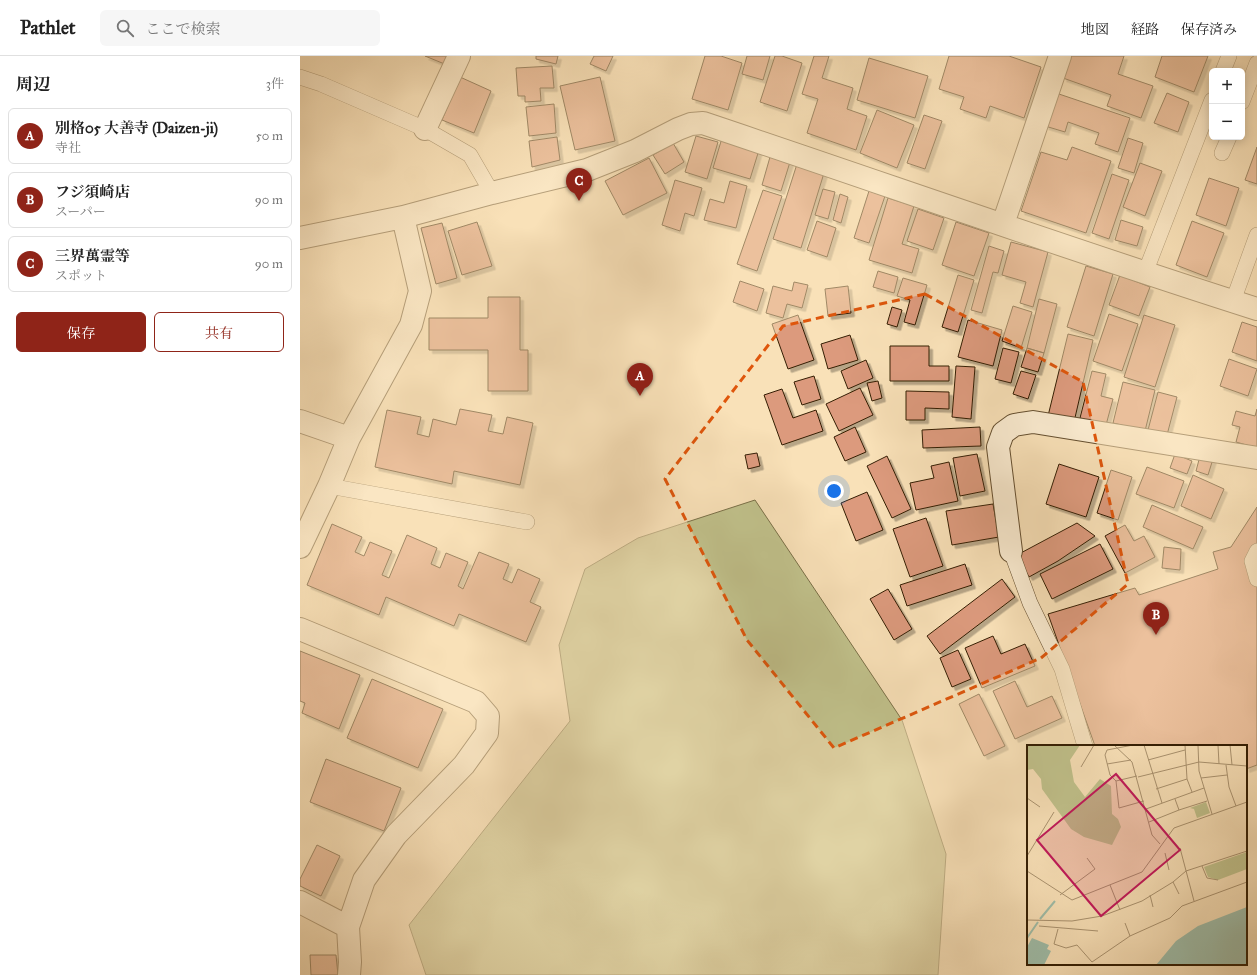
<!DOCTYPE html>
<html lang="ja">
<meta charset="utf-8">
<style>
body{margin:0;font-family:"IM FELL Great Primer","Noto Serif JP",serif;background:#f6f6f6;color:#222}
.controls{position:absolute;right:12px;top:12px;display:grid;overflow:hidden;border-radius:6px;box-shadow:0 2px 10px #0003}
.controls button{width:36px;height:36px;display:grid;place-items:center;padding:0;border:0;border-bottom:1px solid #e0e0e0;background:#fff;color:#222;font:20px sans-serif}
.you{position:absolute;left:534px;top:435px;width:14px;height:14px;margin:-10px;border:3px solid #fff;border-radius:50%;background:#1a73e8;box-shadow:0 0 0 6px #1a73e833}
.badge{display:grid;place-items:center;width:26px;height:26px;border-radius:50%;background:#8f2418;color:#fff;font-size:13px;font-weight:700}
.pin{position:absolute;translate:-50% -33px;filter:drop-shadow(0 1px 2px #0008)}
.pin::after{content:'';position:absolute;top:21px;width:14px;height:12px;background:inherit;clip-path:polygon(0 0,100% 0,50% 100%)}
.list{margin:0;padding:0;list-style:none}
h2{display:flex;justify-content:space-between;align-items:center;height:52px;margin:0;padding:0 16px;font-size:17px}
h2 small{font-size:13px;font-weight:400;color:#767676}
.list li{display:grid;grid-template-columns:26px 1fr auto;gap:12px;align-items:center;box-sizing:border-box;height:56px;margin:0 8px 8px;padding:0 8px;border:1px solid #e0e0e0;border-radius:6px}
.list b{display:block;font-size:15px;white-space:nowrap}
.list p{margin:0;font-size:13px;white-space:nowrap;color:#767676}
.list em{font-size:13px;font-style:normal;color:#767676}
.actions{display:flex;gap:8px;padding:12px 16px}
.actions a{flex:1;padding:9px 0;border:1px solid #8f2418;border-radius:6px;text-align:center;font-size:14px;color:#8f2418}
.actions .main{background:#8f2418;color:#fff}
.icon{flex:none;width:22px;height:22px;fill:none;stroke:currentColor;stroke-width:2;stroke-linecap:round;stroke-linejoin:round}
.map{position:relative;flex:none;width:957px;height:919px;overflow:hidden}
header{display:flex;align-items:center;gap:24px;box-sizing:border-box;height:56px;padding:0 20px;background:#fff;border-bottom:1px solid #e0e0e0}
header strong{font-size:19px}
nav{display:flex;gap:22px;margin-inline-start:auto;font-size:14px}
.search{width:280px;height:36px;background:#f6f6f6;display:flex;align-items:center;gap:10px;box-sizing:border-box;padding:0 14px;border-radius:6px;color:#767676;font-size:15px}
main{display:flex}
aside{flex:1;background:#fff}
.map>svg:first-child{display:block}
.green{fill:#c1c28c;stroke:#7a7048}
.building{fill:#dc9a7d;stroke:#341e03;filter:url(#shadow)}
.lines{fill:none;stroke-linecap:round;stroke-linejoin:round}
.lane-casing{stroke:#654f30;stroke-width:16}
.street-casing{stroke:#654f30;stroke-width:24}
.lane{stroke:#fbecd1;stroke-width:15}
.street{stroke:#fbecd1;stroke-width:22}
.marked{fill:none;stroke:#df560c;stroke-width:3;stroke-dasharray:8 5;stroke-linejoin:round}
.inset-river{fill:none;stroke:#9fbeaa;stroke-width:2}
.inset-road{fill:none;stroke:#aa9370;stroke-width:1}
.view{fill:#c2185b;fill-opacity:0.15;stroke:#c2185b;stroke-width:2}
.inset-edge{fill:none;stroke:#341e03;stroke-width:2}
</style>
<header>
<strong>Pathlet</strong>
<div class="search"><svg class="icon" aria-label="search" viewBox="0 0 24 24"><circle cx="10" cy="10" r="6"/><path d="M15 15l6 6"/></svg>ここで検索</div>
<nav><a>地図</a><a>経路</a><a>保存済み</a></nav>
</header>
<main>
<aside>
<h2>周辺<small>3件</small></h2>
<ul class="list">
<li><span class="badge">A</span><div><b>別格05 大善寺 (Daizen-ji)</b><p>寺社</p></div><em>50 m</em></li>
<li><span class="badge">B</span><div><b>フジ須崎店</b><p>スーパー</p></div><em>90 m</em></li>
<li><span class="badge">C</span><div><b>三界萬霊等</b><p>スポット</p></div><em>90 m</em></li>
</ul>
<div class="actions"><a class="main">保存</a><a>共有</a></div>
</aside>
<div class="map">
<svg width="957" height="919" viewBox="0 0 957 919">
<defs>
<filter id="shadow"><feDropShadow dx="3.5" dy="3.5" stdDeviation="0" flood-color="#0004"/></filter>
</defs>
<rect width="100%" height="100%" fill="#f9e1b8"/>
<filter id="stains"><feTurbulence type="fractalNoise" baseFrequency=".005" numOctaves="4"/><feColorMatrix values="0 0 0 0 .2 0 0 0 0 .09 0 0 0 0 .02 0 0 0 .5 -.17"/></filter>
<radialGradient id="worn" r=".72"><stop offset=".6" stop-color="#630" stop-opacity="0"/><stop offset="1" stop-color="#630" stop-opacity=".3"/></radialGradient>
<path class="green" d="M 455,444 L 602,664 L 646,798 L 638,919 L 126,919 L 109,869 L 270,665 L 259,589 L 285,513 L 338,482 Z"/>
<path class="building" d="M 125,0 L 151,0 L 147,9 Z
M 236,0 L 258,0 L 256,8 L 236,3 Z
M 294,0 L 313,0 L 306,15 L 290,8 Z
M 405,0 L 421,0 L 442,7 L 428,54 L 392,43 Z
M 447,0 L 470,0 L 463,24 L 442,18 Z
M 475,0 L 482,0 L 502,7 L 487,55 L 460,46 Z
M 514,0 L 529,0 L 522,22 L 553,32 L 547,53 L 567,60 L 556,94 L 507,77 L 518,43 L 502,38 Z
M 649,0 L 709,0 L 741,11 L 724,62 L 690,50 L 686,62 L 660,53 L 664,41 L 639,33 Z
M 770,0 L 824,0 L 818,18 L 853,30 L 841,62 L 807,50 L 811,39 L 763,22 Z
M 862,0 L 908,0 L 894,36 L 855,21 Z
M 569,2 L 628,20 L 615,62 L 557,44 Z
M 252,10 L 254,32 L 240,32 L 241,45 L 225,46 L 225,40 L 218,40 L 216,12 Z
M 160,21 L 191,35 L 174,77 L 142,64 Z
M 300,21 L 315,85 L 275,94 L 260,30 Z
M 756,37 L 830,62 L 818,96 L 795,88 L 799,77 L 768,66 L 765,76 L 745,70 Z
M 867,37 L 889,46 L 878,76 L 854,67 Z
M 254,48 L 256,77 L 229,80 L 226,51 Z
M 577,54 L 614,69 L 597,112 L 560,97 Z
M 624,59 L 642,65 L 625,113 L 607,107 Z
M 396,80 L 418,86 L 407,123 L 385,116 Z
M 257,81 L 260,104 L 232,111 L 229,85 Z
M 422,82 L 459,94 L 450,123 L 413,112 Z
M 828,82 L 843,87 L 834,117 L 818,112 Z
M 373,87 L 384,106 L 365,118 L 353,99 Z
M 772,91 L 811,105 L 786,177 L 721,155 L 741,96 L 767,104 Z
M 957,91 L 957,128 L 945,124 Z
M 470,101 L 490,106 L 481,135 L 462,129 Z
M 349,102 L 367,137 L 323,159 L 305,125 Z
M 840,107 L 862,115 L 845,160 L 823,151 Z
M 497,108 L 524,117 L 501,192 L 473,183 Z
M 812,118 L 829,124 L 809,183 L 792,177 Z
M 909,122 L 939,132 L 926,170 L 896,159 Z
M 375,124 L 402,132 L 394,160 L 385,157 L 380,175 L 362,169 Z
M 430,125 L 447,130 L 436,172 L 404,164 L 410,143 L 424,147 Z
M 523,133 L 535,136 L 528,163 L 515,159 Z
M 463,134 L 482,140 L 457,215 L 437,208 Z
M 569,135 L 585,140 L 569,187 L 554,182 Z
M 540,138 L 548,141 L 541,167 L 533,164 Z
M 588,142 L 614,150 L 602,188 L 619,193 L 612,217 L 569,204 Z
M 618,153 L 644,162 L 633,194 L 607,185 Z
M 821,164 L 843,171 L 837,190 L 815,184 Z
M 517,165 L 536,172 L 527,201 L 507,194 Z
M 892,165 L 924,177 L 907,221 L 876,209 Z
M 177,166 L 192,210 L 162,219 L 148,175 Z
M 656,166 L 689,177 L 674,220 L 642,209 Z
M 142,167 L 157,222 L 136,228 L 121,172 Z
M 711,186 L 748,196 L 733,251 L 720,247 L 726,226 L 702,219 Z
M 689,190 L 704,195 L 698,217 L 693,216 L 682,257 L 671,254 Z
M 786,210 L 813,218 L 794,280 L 767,271 Z
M 578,215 L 598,221 L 594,237 L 573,231 Z
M 658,219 L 674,224 L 658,276 L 642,271 Z
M 820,219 L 850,231 L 839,260 L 809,249 Z
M 603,222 L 627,229 L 615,269 L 604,266 L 610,244 L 597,240 Z
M 440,225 L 464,233 L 457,255 L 433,246 Z
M 494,226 L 508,229 L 502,252 L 487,248 L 483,262 L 466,257 L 473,230 L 492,235 Z
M 548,230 L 551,257 L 528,260 L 525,233 Z
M 188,241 L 220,241 L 220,294 L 228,294 L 228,335 L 188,335 L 188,294 L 129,294 L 129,262 L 188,262 Z
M 739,243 L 757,248 L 744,297 L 727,292 Z
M 713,250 L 732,256 L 721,292 L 702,285 Z
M 592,251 L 602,254 L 597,271 L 587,268 Z
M 809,258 L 838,268 L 822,315 L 793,305 Z
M 498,259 L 514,304 L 488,313 L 472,268 Z
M 844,259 L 875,269 L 855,331 L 824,321 Z
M 668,264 L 702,274 L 693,310 L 658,301 Z
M 942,266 L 957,271 L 957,305 L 932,296 Z
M 768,278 L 793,284 L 774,366 L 748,360 Z
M 550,279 L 558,304 L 528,313 L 521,288 Z
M 590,290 L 629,290 L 629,310 L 649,310 L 649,325 L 590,325 Z
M 703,292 L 719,296 L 711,327 L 695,323 Z
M 727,292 L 744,297 L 738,316 L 721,311 Z
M 929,303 L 957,313 L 948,340 L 920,330 Z
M 566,304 L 573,322 L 548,333 L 541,315 Z
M 656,310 L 675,311 L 671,363 L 652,361 Z
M 721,315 L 736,319 L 728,343 L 713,338 Z
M 792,315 L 806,318 L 801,340 L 813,343 L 806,369 L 780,362 Z
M 514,320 L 521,343 L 502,349 L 494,326 Z
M 578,325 L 582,342 L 572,345 L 567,327 Z
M 823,326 L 855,334 L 845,375 L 813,367 Z
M 560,332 L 573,359 L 539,375 L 526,348 Z
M 482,333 L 493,362 L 516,354 L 523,375 L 482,389 L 464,339 Z
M 606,335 L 649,336 L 649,353 L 625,352 L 625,364 L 606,364 Z
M 858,336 L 877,341 L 867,379 L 848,374 Z
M 160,353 L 192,359 L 188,375 L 203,378 L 207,361 L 233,367 L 220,429 L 154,415 L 152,428 L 75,411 L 87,354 L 121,361 L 117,378 L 129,381 L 133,363 L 156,369 Z
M 957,353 L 957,392 L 936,386 L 940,371 L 932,369 L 936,355 L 955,360 Z
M 555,371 L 566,396 L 545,405 L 534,381 Z
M 680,371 L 681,390 L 623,392 L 622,374 Z
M 457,397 L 460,410 L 448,413 L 445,399 Z
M 677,398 L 685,435 L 660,440 L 653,402 Z
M 875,398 L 892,405 L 887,418 L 870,412 Z
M 587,400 L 611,453 L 592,462 L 567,410 Z
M 900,400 L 913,403 L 908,419 L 896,415 Z
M 649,406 L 658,445 L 616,454 L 610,427 L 634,422 L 631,410 Z
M 759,408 L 799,421 L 786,461 L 746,448 Z
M 847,411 L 884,425 L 874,452 L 836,438 Z
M 811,414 L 832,421 L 818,464 L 797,457 Z
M 893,419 L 924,433 L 911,463 L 881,450 Z
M 567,436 L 583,474 L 556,485 L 541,447 Z
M 693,448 L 699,481 L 652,489 L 646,455 Z
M 852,449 L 903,471 L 893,493 L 843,471 Z
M 957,451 L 957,709 L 946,713 L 946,690 L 795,690 L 748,558 L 835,532 L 839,539 L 918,513 L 913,496 L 931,491 Z
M 626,462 L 643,510 L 610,521 L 593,473 Z
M 777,467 L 795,480 L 758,505 L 729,521 L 717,499 Z
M 32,468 L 62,481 L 55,496 L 64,500 L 70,486 L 92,495 L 82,519 L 89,522 L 107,479 L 137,492 L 131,508 L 140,512 L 146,497 L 168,506 L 158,530 L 163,533 L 179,496 L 209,508 L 203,523 L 212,527 L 218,513 L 240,523 L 230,546 L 241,551 L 226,586 L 159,558 L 154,570 L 86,541 L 79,559 L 7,529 Z
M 825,469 L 834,485 L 844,480 L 855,501 L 825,517 L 805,480 Z
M 800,488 L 813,513 L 752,543 L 740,518 Z
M 864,491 L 881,493 L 880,514 L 862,512 Z
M 665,508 L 672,529 L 607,550 L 600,529 Z
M 702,523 L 715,541 L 640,598 L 627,580 Z
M 588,533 L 612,573 L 594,584 L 570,543 Z
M 693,580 L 701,598 L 725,588 L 735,610 L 682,632 L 665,592 Z
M 658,594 L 671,623 L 652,631 L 640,602 Z
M 0,595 L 60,619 L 39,673 L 2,657 L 5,647 L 0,645 Z
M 72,623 L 143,653 L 118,712 L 47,682 Z
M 715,625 L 727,651 L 752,640 L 762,662 L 715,683 L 693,635 Z
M 679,638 L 705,690 L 684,700 L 659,648 Z
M 26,703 L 101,732 L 84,775 L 10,746 Z
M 17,789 L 40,800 L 21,840 L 0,830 L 0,823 Z
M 10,899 L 36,899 L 38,919 L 11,919 Z"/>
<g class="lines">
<defs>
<path id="lane" d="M 923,15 L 929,0
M 0,21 L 21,28 L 125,73 L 170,99 L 192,137
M 942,46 L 957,7
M 922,97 L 929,81
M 845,217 L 912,44
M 933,245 L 957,179
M 29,430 L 227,466
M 711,495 L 730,547 L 762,613 L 785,690
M 957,495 L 952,505 L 957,523"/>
<path id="street" d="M 125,73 L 159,0
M 703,168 L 760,0
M 0,182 L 103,161 L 192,137 L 287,114 L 335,95 L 378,73 L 391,68 L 403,67 C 588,129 771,194 957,253
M 0,365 L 49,382
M 0,491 L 29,430 L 49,382 L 111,269 L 120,235 L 103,161
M 711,495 L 698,391 L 703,377 L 714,369 L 733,366 L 957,402
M 0,573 L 176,646 L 188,660 L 187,677 L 164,709 L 96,779 L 64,824 L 48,871
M 0,846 L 48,871 L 50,906 L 49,919"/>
</defs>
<use href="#lane" class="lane-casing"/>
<use href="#street" class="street-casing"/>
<use href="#lane" class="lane"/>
<use href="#street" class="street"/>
</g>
<path d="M0 0H957V919H0ZM 625,238 L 783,326 L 828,528 L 741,602 L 534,692 L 447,584 L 365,423 L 483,270 Z" fill="#f9e1b8" fill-opacity=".55" fill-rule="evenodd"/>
<path class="marked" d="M 625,238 L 783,326 L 828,528 L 741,602 L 534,692 L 447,584 L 365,423 L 483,270 Z"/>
<g transform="translate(727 689)">
<rect width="220" height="220" fill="#f9e1b8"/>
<path d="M 0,0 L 53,0 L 43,15 L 47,37 L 58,52 L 73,34 L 84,41 L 85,69 L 91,74 L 94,82 L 85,100 L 57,92 L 44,84 L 15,44 L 14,34 L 6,24 L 0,25 ZM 179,57 L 183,68 L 170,73 L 167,64 L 163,63 ZM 220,107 L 220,124 L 191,135 L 181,132 L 177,122 Z" fill="#c1c28c"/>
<path d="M 220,162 L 220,220 L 129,220 L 149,196 L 171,181 ZM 5,193 L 22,200 L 20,204 L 24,206 L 17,220 L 0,220 L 0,202 Z" fill="#9fbeaa"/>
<path class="inset-river" d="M 13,174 L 28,156M 0,193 L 11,177"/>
<path class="inset-road" d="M 87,0 L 105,17 L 125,90 L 133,99M 106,0 L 80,5 L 78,10 L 83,30 L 89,36 L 110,31M 117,0 L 135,58M 158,0 L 160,34 L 165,47M 171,0 L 172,26 L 185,69M 191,0 L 192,19M 203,0 L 205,20M 121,15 L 158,5M 80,19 L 104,15M 199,20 L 202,42 L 209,61M 54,22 L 67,0M 111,32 L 172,17 L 220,21M 174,33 L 200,30M 89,36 L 92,63 L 117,56M 129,44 L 160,34M 0,53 L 13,62M 148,54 L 152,65 L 180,56M 119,64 L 177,43M 122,77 L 152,65M 153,103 L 167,156M 138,108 L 142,125M 0,111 L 27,67M 175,121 L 180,133 L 191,135M 0,126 L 45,155 L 115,127 L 147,83 L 220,57M 146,137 L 152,149M 83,140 L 93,165M 33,150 L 68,124 L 60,113M 123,150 L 126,162M 0,175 L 45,176 L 75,171 L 115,156 L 146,137 L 159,126 L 220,106M 98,178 L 103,191M 12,181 L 71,186M 31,184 L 27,199 L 39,203 L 50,200 L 65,217 L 103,191 L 143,173 L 155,161 L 220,137"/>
<path class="view" d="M 89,29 L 153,105 L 74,171 L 10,95 Z"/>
<rect width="220" height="220" class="inset-edge"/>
</g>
<rect width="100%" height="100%" filter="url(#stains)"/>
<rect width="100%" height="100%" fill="url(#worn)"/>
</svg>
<div class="controls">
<button>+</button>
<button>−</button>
</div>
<div class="you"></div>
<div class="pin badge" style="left:340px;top:340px">A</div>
<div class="pin badge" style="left:856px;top:579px">B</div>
<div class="pin badge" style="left:279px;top:145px">C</div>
</div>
</main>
